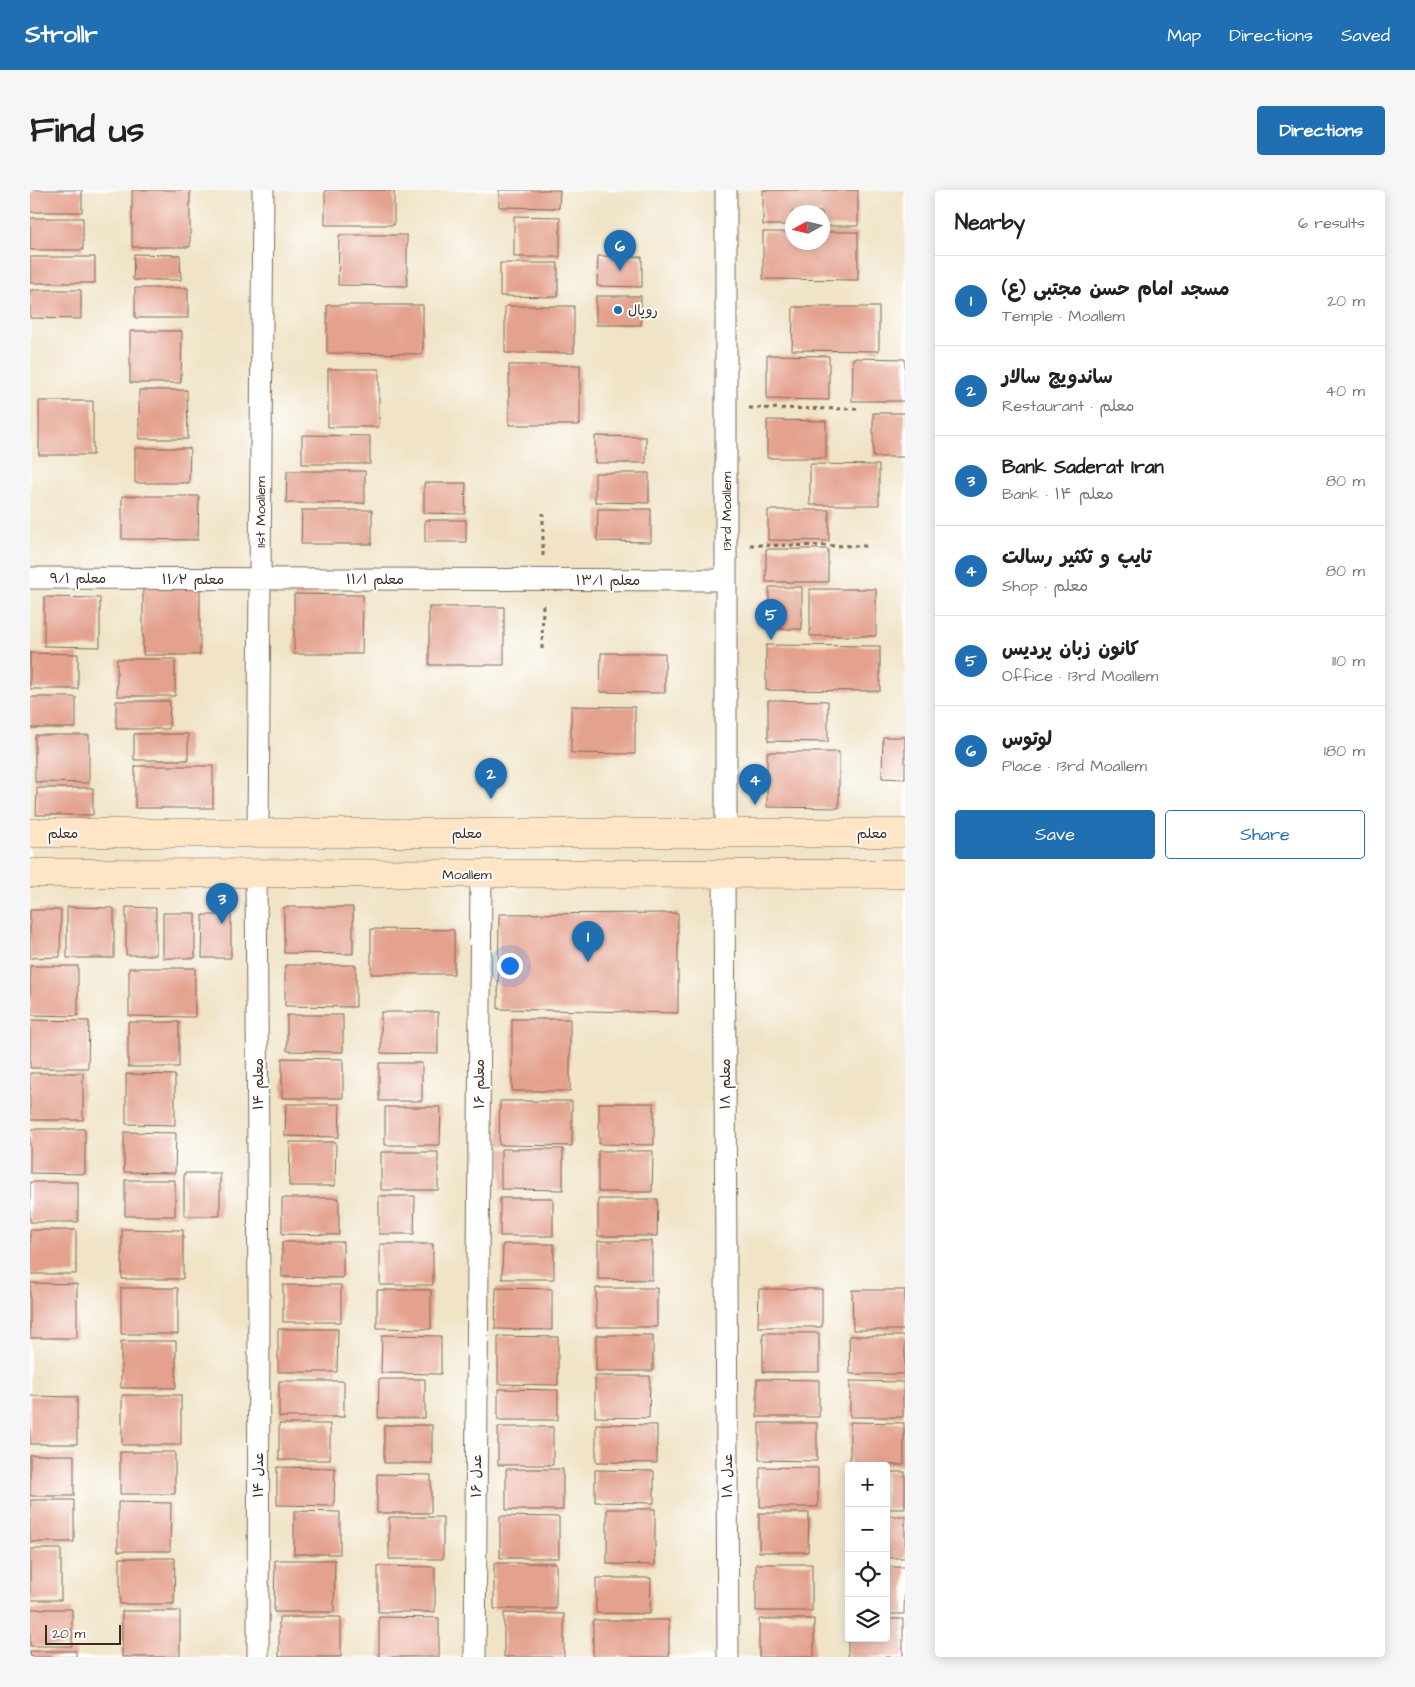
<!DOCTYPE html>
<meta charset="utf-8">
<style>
body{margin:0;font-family:"Architects Daughter","Playpen Sans Arabic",sans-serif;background:#f6f6f6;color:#222}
.controls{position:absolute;right:15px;bottom:15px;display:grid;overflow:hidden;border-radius:5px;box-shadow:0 2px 12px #0003}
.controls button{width:45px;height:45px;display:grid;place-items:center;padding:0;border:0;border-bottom:1px solid #e0e0e0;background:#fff;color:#222;font:25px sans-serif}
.compass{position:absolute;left:755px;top:15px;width:45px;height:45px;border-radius:50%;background:#fff;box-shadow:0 2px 12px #0003;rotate:262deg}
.scale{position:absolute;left:15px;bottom:12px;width:76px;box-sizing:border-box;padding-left:5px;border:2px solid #3b2a1e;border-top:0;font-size:14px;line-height:18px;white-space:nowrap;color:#3b2a1e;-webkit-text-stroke:4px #fff;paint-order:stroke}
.you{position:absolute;left:479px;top:775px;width:18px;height:18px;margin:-12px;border:4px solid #fff;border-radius:50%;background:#1a73e8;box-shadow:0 0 0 8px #1a73e833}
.badge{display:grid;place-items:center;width:32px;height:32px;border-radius:50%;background:#1f6fb2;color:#fff;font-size:16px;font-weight:700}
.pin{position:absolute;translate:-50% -41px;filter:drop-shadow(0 1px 2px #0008)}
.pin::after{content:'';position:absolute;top:26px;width:18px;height:15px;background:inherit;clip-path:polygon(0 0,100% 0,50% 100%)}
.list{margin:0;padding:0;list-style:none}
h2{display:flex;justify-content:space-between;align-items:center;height:65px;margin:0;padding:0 20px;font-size:21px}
h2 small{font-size:16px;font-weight:400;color:#767676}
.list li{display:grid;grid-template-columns:32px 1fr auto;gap:15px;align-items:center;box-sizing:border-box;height:90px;padding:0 20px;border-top:1px solid #e0e0e0}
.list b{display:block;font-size:19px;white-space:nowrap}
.list p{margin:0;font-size:16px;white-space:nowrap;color:#767676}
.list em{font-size:16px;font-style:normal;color:#767676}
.actions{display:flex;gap:10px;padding:15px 20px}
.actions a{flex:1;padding:11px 0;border:1px solid #1f6fb2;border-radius:5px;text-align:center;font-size:18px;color:#1f6fb2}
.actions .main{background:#1f6fb2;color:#fff}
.icon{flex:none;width:28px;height:28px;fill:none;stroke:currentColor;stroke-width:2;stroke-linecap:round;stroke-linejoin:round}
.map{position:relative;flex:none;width:875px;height:1467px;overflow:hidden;border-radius:5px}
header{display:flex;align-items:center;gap:30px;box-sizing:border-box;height:70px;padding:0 25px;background:#1f6fb2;color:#fff}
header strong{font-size:24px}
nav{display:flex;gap:28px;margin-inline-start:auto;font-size:18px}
.intro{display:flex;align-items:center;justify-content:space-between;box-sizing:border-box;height:120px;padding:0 30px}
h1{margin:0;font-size:35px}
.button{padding:12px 22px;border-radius:5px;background:#1f6fb2;color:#fff;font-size:18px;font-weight:700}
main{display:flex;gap:30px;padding:0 30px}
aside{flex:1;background:#fff;border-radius:5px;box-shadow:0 2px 12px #0003}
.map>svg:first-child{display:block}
.building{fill:#e4a18e}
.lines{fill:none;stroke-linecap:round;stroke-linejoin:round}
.street-casing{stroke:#7a6b59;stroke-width:23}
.secondary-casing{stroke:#7a6b59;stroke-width:29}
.path{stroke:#7a6b59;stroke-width:3;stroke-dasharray:4 4;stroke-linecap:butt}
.street{stroke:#fff;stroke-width:21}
.secondary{stroke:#fde5c5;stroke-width:28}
.poi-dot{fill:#1f6fb2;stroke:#fff;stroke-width:2}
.labels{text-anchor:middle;stroke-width:4;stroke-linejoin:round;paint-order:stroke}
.poi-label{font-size:14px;fill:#3b2a1e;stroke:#fff;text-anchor:start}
.street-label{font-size:14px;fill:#3b2a1e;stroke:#fff}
</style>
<header>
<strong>Strollr</strong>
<nav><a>Map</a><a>Directions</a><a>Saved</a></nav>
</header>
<div class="intro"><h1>Find us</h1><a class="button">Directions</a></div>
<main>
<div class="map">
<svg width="875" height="1467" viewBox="0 0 875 1467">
<rect width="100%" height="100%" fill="#fff"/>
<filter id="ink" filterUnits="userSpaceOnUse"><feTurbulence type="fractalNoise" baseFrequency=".02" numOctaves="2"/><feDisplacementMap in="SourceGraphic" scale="10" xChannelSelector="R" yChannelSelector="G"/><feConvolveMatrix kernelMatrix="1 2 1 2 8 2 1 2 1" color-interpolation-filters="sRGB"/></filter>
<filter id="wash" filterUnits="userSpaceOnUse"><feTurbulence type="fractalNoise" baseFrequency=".0096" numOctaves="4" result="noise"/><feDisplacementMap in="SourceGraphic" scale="20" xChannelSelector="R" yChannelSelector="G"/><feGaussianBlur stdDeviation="1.12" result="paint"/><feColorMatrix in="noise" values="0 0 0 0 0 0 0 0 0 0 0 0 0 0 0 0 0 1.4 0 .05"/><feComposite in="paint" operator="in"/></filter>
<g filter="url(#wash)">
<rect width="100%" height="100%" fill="#f0e3c6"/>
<g id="blocks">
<path class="building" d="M 0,0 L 52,0 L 52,22 L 0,22 Z
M 102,0 L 160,0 L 160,57 L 102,57 Z
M 295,0 L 364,0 L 364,35 L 295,35 Z
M 469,0 L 530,0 L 529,18 L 469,17 Z
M 733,0 L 828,0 L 828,36 L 792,36 L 792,22 L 762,22 L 762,35 L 733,35 Z
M 484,26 L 530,27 L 530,67 L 484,67 Z
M 0,28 L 53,28 L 53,60 L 0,60 Z
M 733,42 L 762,42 L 762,52 L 792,52 L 792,42 L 828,42 L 828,90 L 733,89 Z
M 309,45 L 377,45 L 377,96 L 308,95 Z
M 104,64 L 150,65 L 151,90 L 103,90 Z
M 568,66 L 612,67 L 612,97 L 567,96 Z
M 0,67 L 65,67 L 65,93 L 0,93 Z
M 470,73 L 528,73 L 528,107 L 470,106 Z
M 105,98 L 158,98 L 158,128 L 105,128 Z
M 0,100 L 51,100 L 51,129 L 0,128 Z
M 566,106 L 611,106 L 611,135 L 566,135 Z
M 297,115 L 393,115 L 393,164 L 297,163 Z
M 475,116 L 544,116 L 544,163 L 475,163 Z
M 763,117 L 849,117 L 849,161 L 762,160 Z
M 100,141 L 152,141 L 151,193 L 100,193 Z
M 737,165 L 799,166 L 799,210 L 737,209 Z
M 823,168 L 875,169 L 875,211 L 822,211 Z
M 479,175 L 550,175 L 550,235 L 479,235 Z
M 298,179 L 349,179 L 349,237 L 298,237 Z
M 109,200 L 157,200 L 158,249 L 109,249 Z
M 9,211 L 63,211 L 63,265 L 9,265 Z
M 843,223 L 875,223 L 875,267 L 843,267 Z
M 737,230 L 796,231 L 796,268 L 737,268 Z
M 272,245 L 340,246 L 340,274 L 272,274 Z
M 565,246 L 616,247 L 616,273 L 565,273 Z
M 105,258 L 160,258 L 159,293 L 105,293 Z
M 780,274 L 849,275 L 849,315 L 780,315 Z
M 257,281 L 335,281 L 335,313 L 256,313 Z
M 565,283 L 619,283 L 619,313 L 565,312 Z
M 394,293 L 436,293 L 435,324 L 394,323 Z
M 92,306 L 169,306 L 168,350 L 92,349 Z
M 568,319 L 621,319 L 621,352 L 567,351 Z
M 272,320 L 342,320 L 342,354 L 271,354 Z
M 738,320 L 799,320 L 799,351 L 738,350 Z
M 395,330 L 436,330 L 436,352 L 395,352 Z
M 736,359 L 798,359 L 798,392 L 736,392 Z
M 113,396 L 170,396 L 170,465 L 113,465 Z
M 739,397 L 772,397 L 772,439 L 739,439 Z
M 780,399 L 846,399 L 846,446 L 780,446 Z
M 264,404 L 333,405 L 332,464 L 264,464 Z
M 14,407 L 70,408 L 70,457 L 14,456 Z
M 399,417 L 474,417 L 474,475 L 399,475 Z
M 736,455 L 850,456 L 850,501 L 736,500 Z
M 0,463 L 48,464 L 48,499 L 0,499 Z
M 571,463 L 635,463 L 635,503 L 570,502 Z
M 87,469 L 145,469 L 145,506 L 87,506 Z
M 0,507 L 46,507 L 46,538 L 0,538 Z
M 738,510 L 798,511 L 798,552 L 738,551 Z
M 86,511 L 140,511 L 139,539 L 86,539 Z
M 541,516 L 605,517 L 605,564 L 541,563 Z
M 104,544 L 158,544 L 158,570 L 104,570 Z
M 5,545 L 59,545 L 59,593 L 5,592 Z
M 853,547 L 875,547 L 875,589 L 852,588 Z
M 737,562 L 809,562 L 809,618 L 737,617 Z
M 105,576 L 183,576 L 183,618 L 105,618 Z
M 7,598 L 63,598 L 63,625 L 6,625 Z
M 37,717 L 84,718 L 84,768 L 37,768 Z
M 96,717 L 126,718 L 126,765 L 96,765 Z
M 254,717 L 323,717 L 323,764 L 254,763 Z
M 0,720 L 31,720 L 30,767 L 0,768 Z
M 133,723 L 165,723 L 165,768 L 133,768 Z
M 648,723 L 648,823 L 468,819 L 469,724 Z
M 173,725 L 201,725 L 201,768 L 172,768 Z
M 341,739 L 424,740 L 424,784 L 341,784 Z
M 255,775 L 326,775 L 326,817 L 255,816 Z
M 0,776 L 48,776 L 48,826 L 0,825 Z
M 99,778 L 165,778 L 165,827 L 99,826 Z
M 351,822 L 408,822 L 408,864 L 351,863 Z
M 257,825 L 313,825 L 313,862 L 257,861 Z
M 482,829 L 540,829 L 540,901 L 482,901 Z
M 0,830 L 59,831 L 58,878 L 0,878 Z
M 98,832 L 149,832 L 149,877 L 98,877 Z
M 252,868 L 313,869 L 313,908 L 252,908 Z
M 349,873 L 392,873 L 392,911 L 349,911 Z
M 0,883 L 53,883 L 53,930 L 0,930 Z
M 96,884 L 145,885 L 145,935 L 96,934 Z
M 470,911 L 542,911 L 542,956 L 469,955 Z
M 569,913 L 624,913 L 624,955 L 569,954 Z
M 256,914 L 310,914 L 309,947 L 255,946 Z
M 355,917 L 411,917 L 410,955 L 355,955 Z
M 0,939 L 55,939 L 55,984 L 0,983 Z
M 94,942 L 146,943 L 145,983 L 94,982 Z
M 260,952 L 306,952 L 305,996 L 259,996 Z
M 471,959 L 533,959 L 533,1000 L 471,999 Z
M 568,961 L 623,961 L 622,1002 L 568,1002 Z
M 351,962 L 408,962 L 408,1000 L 351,1000 Z
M 154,983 L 190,983 L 190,1026 L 154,1026 Z
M 95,990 L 145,990 L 145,1026 L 95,1026 Z
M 0,992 L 48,992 L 48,1032 L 0,1032 Z
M 349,1006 L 385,1006 L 384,1044 L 349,1044 Z
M 252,1008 L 309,1008 L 309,1045 L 252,1044 Z
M 470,1008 L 523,1008 L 523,1046 L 470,1046 Z
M 568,1009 L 628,1009 L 627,1046 L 568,1046 Z
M 92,1039 L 153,1040 L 153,1089 L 92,1089 Z
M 0,1040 L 46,1040 L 46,1084 L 0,1084 Z
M 568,1051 L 622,1051 L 622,1090 L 568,1089 Z
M 252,1052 L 313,1052 L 313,1088 L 252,1087 Z
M 350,1054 L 403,1054 L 403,1095 L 350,1095 Z
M 473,1054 L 524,1054 L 524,1089 L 472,1089 Z
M 0,1093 L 47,1094 L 47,1148 L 0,1148 Z
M 253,1095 L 311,1095 L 311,1132 L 253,1132 Z
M 91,1098 L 148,1098 L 148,1144 L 91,1144 Z
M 466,1098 L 522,1099 L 522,1140 L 465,1139 Z
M 566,1098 L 627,1098 L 627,1137 L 566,1137 Z
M 729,1099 L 792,1099 L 792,1137 L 728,1137 Z
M 347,1100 L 401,1100 L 401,1139 L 347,1138 Z
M 822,1100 L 875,1100 L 875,1140 L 823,1140 Z
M 248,1139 L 308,1139 L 307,1182 L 248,1182 Z
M 733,1143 L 789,1143 L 789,1182 L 733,1182 Z
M 352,1145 L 411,1146 L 411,1184 L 351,1183 Z
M 566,1145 L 623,1145 L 623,1181 L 566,1181 Z
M 468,1146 L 528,1147 L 528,1195 L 468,1194 Z
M 819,1146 L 875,1146 L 875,1184 L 820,1184 Z
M 91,1151 L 146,1151 L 146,1198 L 91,1198 Z
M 565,1186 L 620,1186 L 619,1228 L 565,1227 Z
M 349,1189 L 395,1189 L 395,1228 L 348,1228 Z
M 727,1189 L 789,1190 L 789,1227 L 727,1227 Z
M 249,1191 L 314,1191 L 314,1227 L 249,1227 Z
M 820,1191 L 873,1192 L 873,1227 L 820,1227 Z
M 468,1199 L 528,1200 L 528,1230 L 468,1230 Z
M 92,1205 L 151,1205 L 151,1255 L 92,1255 Z
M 0,1206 L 47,1207 L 47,1254 L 0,1254 Z
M 820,1232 L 874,1233 L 874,1275 L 820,1275 Z
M 729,1233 L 787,1233 L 787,1271 L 729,1270 Z
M 249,1234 L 300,1234 L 300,1270 L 249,1270 Z
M 566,1234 L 627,1235 L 627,1273 L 566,1272 Z
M 354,1235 L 402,1235 L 402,1273 L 354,1273 Z
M 468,1237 L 523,1237 L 523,1275 L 468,1275 Z
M 90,1262 L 145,1262 L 145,1304 L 90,1304 Z
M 0,1265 L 44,1265 L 44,1306 L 0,1306 Z
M 247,1277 L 305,1278 L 304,1316 L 247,1315 Z
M 730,1277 L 788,1278 L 788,1317 L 730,1317 Z
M 476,1279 L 533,1279 L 533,1320 L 476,1320 Z
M 565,1280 L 624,1281 L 624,1313 L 565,1312 Z
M 856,1282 L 875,1282 L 875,1319 L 856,1319 Z
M 347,1284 L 401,1285 L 401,1323 L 347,1323 Z
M 0,1310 L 44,1310 L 44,1352 L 0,1352 Z
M 88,1312 L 141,1313 L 140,1361 L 88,1361 Z
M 577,1319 L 625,1319 L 625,1375 L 577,1374 Z
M 264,1321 L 310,1322 L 310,1364 L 264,1364 Z
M 729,1323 L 779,1323 L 778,1362 L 729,1362 Z
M 470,1326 L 529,1327 L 529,1368 L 470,1368 Z
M 856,1326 L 875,1326 L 875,1368 L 856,1368 Z
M 359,1327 L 413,1327 L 413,1369 L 359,1369 Z
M 0,1359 L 31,1359 L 31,1410 L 0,1410 Z
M 90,1368 L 145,1368 L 144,1414 L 90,1414 Z
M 245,1370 L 305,1370 L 304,1422 L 244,1422 Z
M 464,1373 L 526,1373 L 526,1419 L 464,1419 Z
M 726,1374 L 782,1374 L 782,1421 L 726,1421 Z
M 348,1376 L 405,1377 L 405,1422 L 348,1422 Z
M 856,1377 L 875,1377 L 874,1424 L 856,1424 Z
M 566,1388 L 621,1388 L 620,1424 L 566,1423 Z
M 0,1419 L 42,1419 L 42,1456 L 0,1456 Z
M 92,1421 L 150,1421 L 150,1467 L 92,1467 Z
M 474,1423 L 534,1424 L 534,1467 L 474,1467 Z
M 249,1427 L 311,1427 L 311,1467 L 249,1467 Z
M 349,1427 L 409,1428 L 409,1467 L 349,1467 Z
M 729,1429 L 784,1429 L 784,1467 L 729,1467 Z
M 856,1429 L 873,1429 L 873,1467 L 818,1467 L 818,1448 L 856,1448 Z
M 563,1430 L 639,1430 L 639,1467 L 563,1467 Z
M 0,1461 L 46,1461 L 46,1467 L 0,1467 Z"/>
</g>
</g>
<g filter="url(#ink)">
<use href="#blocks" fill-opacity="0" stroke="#7a6b59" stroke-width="1"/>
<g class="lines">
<defs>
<path id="street" d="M 0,388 L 696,390
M 696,643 L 696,0
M 228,644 L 233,0
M 226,684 L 229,1104 L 228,1467
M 694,684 L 698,1467
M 445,1467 L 451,684"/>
<path id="secondary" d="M 0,643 L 875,643
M 0,683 L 875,684"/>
</defs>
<use href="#street" class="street-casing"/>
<use href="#secondary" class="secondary-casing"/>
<path class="path" d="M 719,218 L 829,219
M 720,355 L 839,356
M 513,366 L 513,323
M 512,459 L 513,412"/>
<use href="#street" class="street"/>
<use href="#secondary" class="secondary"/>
</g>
</g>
<circle class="poi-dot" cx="588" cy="120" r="5"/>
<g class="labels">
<g class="poi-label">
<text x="598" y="125">رویال</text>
</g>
<g class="street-label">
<text transform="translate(696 321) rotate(-90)" y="5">13rd Moallem</text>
<text transform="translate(230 322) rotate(-90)" y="5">11st Moallem</text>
<text x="48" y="393">معلم ۹/۱</text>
<text x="163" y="394">معلم ۱۱/۲</text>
<text x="345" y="394">معلم ۱۱/۱</text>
<text x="578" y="395">معلم ۱۳/۱</text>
<text x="33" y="648">معلم</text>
<text x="437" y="648">معلم</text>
<text x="842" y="648">معلم</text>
<text x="437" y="689">Moallem</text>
<text transform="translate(228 894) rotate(-90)" y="5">معلم ۱۴</text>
<text transform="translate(449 894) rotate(-90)" y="5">معلم ۱۶‌</text>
<text transform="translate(695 894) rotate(-90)" y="5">معلم ۱۸</text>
<text transform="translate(228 1285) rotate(-90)" y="5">عدل ۱۴</text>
<text transform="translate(446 1286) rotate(-90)" y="5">عدل ۱۶</text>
<text transform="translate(697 1286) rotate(-90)" y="5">عدل ۱۸</text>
</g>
</g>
</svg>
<div class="controls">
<button>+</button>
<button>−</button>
<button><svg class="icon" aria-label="locate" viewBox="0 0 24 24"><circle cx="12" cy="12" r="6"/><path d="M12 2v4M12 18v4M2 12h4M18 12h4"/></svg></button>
<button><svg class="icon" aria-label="layers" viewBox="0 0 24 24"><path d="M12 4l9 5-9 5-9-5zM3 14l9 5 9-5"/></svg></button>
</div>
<svg class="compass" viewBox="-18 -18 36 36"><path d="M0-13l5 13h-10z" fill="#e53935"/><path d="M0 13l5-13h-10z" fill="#767676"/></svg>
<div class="scale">20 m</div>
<div class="you"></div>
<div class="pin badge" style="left:558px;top:772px">1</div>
<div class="pin badge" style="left:461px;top:609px">2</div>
<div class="pin badge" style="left:192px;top:734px">3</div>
<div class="pin badge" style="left:725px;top:615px">4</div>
<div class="pin badge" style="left:741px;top:450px">5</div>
<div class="pin badge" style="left:590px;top:81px">6</div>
</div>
<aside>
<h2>Nearby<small>6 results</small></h2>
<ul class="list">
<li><span class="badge">1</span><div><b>مسجد امام حسن مجتبی (ع)</b><p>Temple · Moallem</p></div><em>20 m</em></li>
<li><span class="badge">2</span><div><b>ساندویچ سالار</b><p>Restaurant · معلم</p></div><em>40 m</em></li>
<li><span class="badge">3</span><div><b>Bank Saderat Iran</b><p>Bank · معلم ۱۴</p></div><em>80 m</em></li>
<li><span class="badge">4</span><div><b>تایپ و تکثیر رسالت</b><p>Shop · معلم</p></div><em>80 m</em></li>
<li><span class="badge">5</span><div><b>کانون زبان پردیس</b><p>Office · 13rd Moallem</p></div><em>110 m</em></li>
<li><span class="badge">6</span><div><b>لوتوس</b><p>Place · 13rd Moallem</p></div><em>180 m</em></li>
</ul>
<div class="actions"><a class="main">Save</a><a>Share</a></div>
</aside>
</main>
